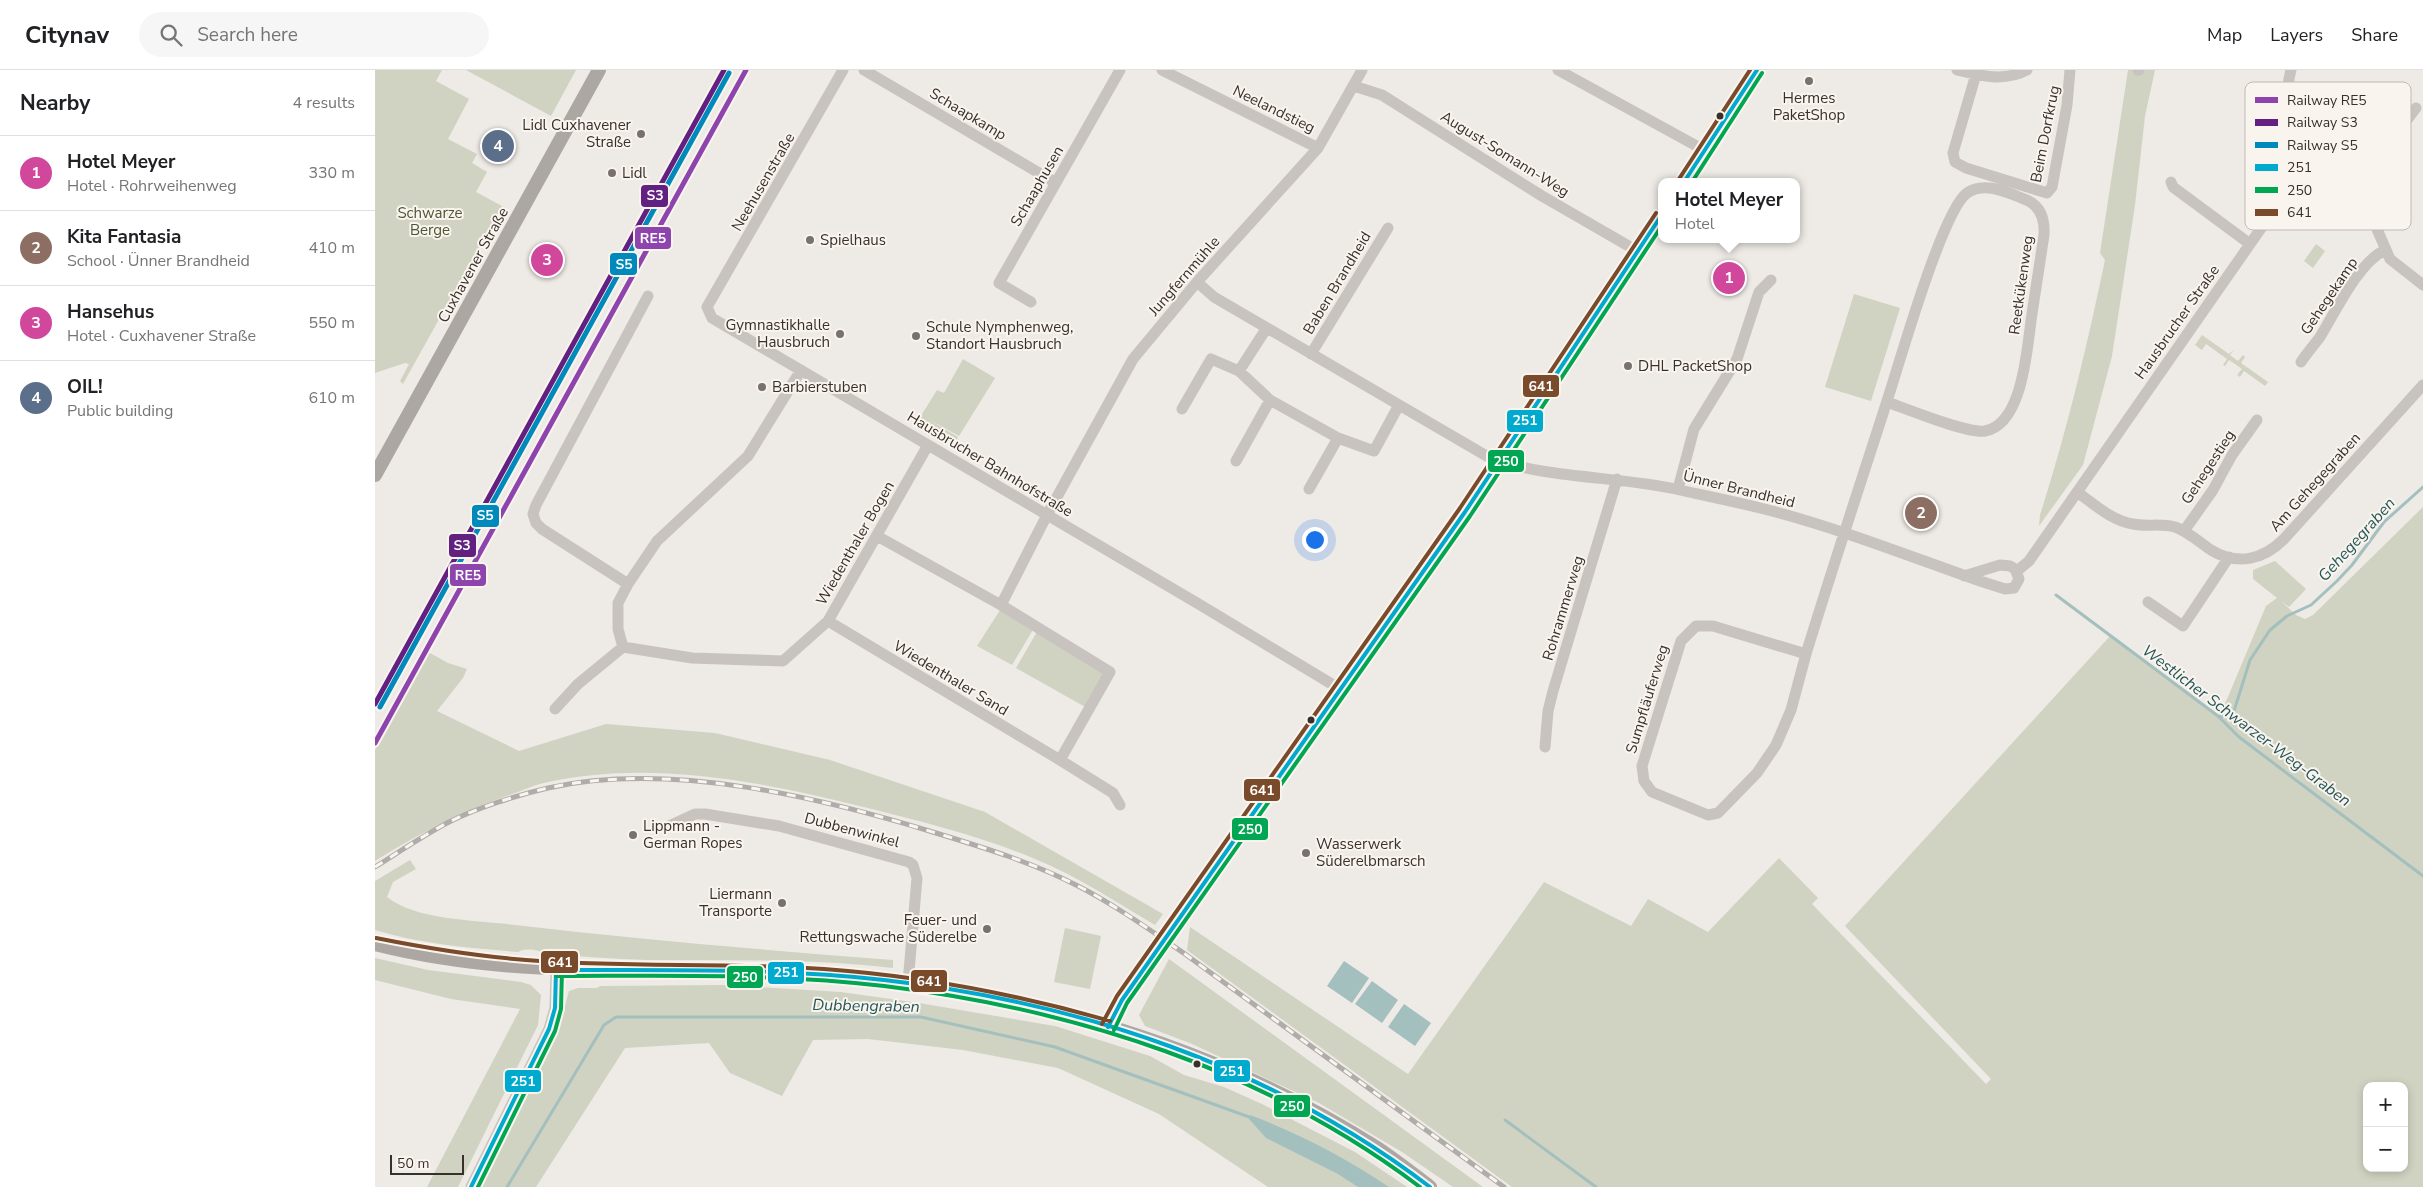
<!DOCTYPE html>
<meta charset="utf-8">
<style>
body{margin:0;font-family:"Nunito Sans",sans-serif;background:#f6f6f6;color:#202124}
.controls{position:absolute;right:15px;bottom:15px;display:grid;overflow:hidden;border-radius:10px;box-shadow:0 2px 8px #0003}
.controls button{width:45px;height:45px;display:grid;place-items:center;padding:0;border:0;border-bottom:1px solid #e0e0e0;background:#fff;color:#202124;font:25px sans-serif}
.scale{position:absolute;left:15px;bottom:12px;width:74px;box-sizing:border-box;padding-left:5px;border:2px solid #39302c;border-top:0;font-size:14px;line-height:18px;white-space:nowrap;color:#39302c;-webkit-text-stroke:4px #faf4ef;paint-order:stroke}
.you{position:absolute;left:939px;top:469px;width:18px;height:18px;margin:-12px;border:4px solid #fff;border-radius:50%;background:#1a73e8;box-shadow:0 0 0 8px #1a73e833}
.badge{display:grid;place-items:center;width:32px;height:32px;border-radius:50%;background:#ea580c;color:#fff;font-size:16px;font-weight:700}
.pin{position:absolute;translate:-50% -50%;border:2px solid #fff;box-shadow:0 1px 5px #0006}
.popup{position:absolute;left:1283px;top:108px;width:142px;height:65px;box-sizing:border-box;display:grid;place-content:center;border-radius:10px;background:#fff;filter:drop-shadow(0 1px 4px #0005);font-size:16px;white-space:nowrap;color:#757577}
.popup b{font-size:19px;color:#202124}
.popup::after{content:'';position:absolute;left:50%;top:100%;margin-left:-10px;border:10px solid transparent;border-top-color:#fff}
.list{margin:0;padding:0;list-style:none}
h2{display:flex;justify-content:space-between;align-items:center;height:65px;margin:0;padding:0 20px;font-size:21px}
h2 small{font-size:16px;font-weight:400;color:#757577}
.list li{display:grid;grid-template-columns:32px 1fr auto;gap:15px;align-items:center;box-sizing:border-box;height:75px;padding:0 20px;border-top:1px solid #e0e0e0}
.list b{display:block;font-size:19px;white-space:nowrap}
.list p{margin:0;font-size:16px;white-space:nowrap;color:#757577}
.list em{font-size:16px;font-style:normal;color:#757577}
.icon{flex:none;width:28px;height:28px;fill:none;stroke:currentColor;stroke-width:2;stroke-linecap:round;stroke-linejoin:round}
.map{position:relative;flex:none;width:2048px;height:1117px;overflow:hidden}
header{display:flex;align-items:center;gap:30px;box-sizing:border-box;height:70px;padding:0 25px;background:#fff;border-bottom:1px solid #e0e0e0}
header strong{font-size:24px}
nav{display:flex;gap:28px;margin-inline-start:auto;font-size:18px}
.search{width:350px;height:45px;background:#f6f6f6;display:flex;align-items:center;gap:12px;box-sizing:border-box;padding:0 18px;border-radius:28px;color:#757577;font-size:19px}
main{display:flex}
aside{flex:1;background:#fff}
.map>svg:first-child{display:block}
.green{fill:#d0d3c1;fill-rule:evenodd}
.water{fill:#a3bfbe}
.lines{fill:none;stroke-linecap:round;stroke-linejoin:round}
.stream{stroke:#a3bfbe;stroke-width:3}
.minor{stroke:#c8c3bf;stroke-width:11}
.major{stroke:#ada7a4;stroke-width:14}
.rail-casing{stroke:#b0aca9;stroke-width:5}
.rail{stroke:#faf4ef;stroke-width:3;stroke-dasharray:9;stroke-linecap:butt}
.bus-1-casing{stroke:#faf4ef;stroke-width:8}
.bus-2-casing{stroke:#faf4ef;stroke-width:8}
.bus-3-casing{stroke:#faf4ef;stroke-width:8}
.bus-1{stroke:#00a9ce;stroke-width:4}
.bus-2{stroke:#00a651;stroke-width:4}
.bus-3{stroke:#7a4b2a;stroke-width:4}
.rail-1-casing{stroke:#faf4ef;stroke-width:9}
.rail-2-casing{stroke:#faf4ef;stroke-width:9}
.rail-3-casing{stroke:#faf4ef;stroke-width:9}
.rail-1{stroke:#8e44ad;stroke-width:5}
.rail-2{stroke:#622181;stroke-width:5}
.rail-3{stroke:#0089bb;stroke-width:5}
.poi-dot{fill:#78716d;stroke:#faf4ef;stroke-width:2}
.bus-dot{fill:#39302c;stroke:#faf4ef;stroke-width:2}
.labels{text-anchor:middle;stroke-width:4;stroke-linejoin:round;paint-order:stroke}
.poi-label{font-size:15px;fill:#39302c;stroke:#faf4ef;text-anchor:start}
.street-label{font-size:15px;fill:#39302c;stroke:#faf4ef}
.park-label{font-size:15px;fill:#4a5632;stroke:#faf4ef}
.water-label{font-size:16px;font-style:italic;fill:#245758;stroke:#faf4ef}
.key{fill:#faf4ef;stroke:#c0b9b4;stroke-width:1}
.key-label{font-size:14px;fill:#39302c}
.line-badge{stroke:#faf4ef;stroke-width:2}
.badge-label{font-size:14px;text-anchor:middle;font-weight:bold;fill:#fff}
</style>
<header>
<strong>Citynav</strong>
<div class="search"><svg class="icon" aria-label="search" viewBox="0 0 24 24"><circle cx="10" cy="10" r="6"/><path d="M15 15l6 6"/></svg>Search here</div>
<nav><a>Map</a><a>Layers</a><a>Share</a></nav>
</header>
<main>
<aside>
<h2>Nearby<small>4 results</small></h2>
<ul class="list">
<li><span class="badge" style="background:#d1479c">1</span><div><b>Hotel Meyer</b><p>Hotel · Rohrweihenweg</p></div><em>330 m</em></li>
<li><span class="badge" style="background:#8d6e63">2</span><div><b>Kita Fantasia</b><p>School · Ünner Brandheid</p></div><em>410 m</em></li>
<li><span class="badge" style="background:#d1479c">3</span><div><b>Hansehus</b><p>Hotel · Cuxhavener Straße</p></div><em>550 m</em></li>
<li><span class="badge" style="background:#5c6f8a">4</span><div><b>OIL!</b><p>Public building</p></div><em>610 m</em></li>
</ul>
</aside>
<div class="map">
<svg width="2048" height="1117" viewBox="0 0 2048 1117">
<rect width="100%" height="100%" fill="#eeeae6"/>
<path class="green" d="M 0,0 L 67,0 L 61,11 L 94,29 L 73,69 L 102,84 L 97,93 L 112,102 L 101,122 L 127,136 L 28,314 L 25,311 L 34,294 L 30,293 L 0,303 Z
M 91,0 L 201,0 L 176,46 Z
M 1753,0 L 1780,0 L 1770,46 L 1760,135 L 1737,286 L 1708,395 L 1664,456 L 1665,445 C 1692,361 1712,276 1730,190 L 1725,183 Z
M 1966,31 L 1974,36 L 1967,53 L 1963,54 L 1959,34 Z
M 1941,174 L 1950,181 L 1938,198 L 1929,191 Z
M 1479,224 L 1525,238 L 1496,331 L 1450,317 Z
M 1827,265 L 1854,284 L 1859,280 L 1855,285 L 1863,291 L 1868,285 L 1870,287 L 1866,293 L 1893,312 L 1890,316 L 1869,301 L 1865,307 L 1862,305 L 1867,299 L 1854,290 L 1850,296 L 1848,295 L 1852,289 L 1831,274 L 1827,280 L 1820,275 Z
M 588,289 L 620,308 L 584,366 L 553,349 L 583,367 L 581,371 L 544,349 L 562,320 L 569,323 Z
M 2048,437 L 2048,1117 L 1137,1117 L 812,880 L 815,857 L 1033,1004 L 1169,812 L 1256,856 L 1273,829 L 1333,862 L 1404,788 L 1443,828 L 1437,834 L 1611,1014 L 1616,1009 L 1470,856 L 1736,565 L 1845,646 L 1891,536 L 1902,528 L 1878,509 L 1878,500 L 1900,491 L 1931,519 L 1914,537 L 1906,531 L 1921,545 L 1930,549 L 1938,545 ZM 1992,1016 L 2029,1016 L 2029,1098 L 1992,1098 Z
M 627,537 L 659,558 L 637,595 L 602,576 Z
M 663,560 L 732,603 L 712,638 L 641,598 Z
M 53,582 L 73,593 L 92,599 L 88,608 L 62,641 L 144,681 L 231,654 L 340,663 L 455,690 L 610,742 L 788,844 L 780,855 C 741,832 702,806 660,789 C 608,767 552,753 497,739 C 392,713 281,689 173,712 C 161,714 149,720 137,724 C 88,741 44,763 0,791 L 0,680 Z
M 35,790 L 41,799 L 18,812 L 12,827 C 42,851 103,850 140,855 C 266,870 392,880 518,890 L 518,898 C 436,888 353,891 271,890 C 238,889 205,886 172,884 C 164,880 150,877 143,882 C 95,878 46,874 0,860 L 0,811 Z
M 690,858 L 726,866 L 715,919 L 679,912 Z
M 0,888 L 53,900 L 146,912 L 156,915 L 166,925 L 163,955 L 83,1117 L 52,1117 L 145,939 L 76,929 L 0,910 Z
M 794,889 L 1108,1117 L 1078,1117 L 1027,1082 L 944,1033 L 817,974 L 770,956 L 764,945 Z
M 347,915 L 466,922 L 544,933 L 680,956 L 775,986 L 809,1005 L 849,1017 L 887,1034 L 980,1082 L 1032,1117 L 893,1117 L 784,1044 L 683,998 L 588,980 L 493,969 L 438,970 L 407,1026 L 355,1003 L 334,973 L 250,978 L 161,1117 L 107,1117 L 182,965 L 194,921 L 203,918 L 222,918 L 225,916 Z"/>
<path class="water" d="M 969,891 L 994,908 L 977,933 L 952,916 Z
M 997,911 L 1023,930 L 1007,953 L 980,934 Z
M 1029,934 L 1056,953 L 1040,976 L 1013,957 Z
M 875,1045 C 925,1064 969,1087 1014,1117 L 983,1117 L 963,1104 L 891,1068 L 874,1049 Z"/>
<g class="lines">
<path class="stream" d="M 1681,525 L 1843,646 L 1864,667 L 2048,806
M 1843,646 L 1848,646 L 1859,641 L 1875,590 L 1895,560 L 1912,546 L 1936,535 L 1962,511 L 1977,495 L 2009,452 L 2048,417
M 1130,1050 L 1221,1117
M 132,1117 L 229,955 L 241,947 L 546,947 L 680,977 L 877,1048"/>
<path class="minor" d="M 468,0 L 332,237 L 337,248 L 822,533 L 965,619
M 489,0 L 681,113
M 787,0 L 943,78
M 1183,0 L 1329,80
M 1582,0 C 1606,6 1630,12 1652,0
M 1763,0 L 1764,0
M 1601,4 L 1578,83 L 1580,92 L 1591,98 L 1672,123 L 1677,117 L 1692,35 L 1695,0
M 979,16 L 1007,25 L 1167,126 L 1264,182
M 1923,101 L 1942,109 L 1992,143 L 1998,150 L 2015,189 L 2048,215
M 1309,112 L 1382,0
M 1796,112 L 1798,117 L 1875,174
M 1982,135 L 2011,93 L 2022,63 L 2041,38
M 822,212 L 839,227 L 1115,388 C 1172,409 1245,406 1305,420 C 1336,427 1367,433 1397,441 C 1469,460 1539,488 1608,512 L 1630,519 L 1639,518 L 1644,509 L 1640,499 L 1635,496 L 1625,495 L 1589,506
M 656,232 L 624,213 L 745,0
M 936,284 L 1013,158
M 1926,292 C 1932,283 1939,275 1945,267 C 1961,241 1983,193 2010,180
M 864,301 L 895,330 L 963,368 L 999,381 L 1024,335
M 807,339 L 836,289 L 864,301 L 891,259
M 861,391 L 895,330
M 934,419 L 963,368
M 1303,419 L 1319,359 L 1362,289 L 1384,222 L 1396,210
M 1702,422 C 1719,434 1737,451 1758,454 C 1772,457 1786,453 1800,457 C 1814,462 1824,472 1836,480 C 1862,496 1888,490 1909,469 L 2048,315
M 1809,461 L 1838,420 L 1857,385 L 1882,350
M 1642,501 L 1654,491 L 1919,111 C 1937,75 1904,37 1916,0
M 253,514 L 167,459 L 161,453 L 158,444 L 161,435 L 273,226
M 1773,532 L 1808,556 L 1854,487
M 626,535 L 672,445 L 758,289 L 822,212 L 943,78 L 987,0
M 453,551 L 685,690 L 735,602 L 626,535 L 502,466
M 248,577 L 317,588 L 408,591 L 453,551 L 553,375
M 248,577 L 243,559 L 243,533 L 253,514 L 282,471 L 373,386 L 426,300
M 1431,584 L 1416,640 L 1401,675 L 1382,703 L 1343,743 L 1333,745 L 1277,722 L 1269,711 L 1267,696 L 1306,571 L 1321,556 L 1338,556 L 1431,584 C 1457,499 1485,415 1512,331 C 1524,295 1567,141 1592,123 C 1609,111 1632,122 1649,129 C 1666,135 1670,149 1669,165 C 1665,192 1661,218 1657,244 C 1652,275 1649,354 1610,361 C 1592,364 1532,339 1512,332
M 180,639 L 203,614 L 248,577
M 1170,677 L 1173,641 L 1178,621 L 1242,409
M 685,690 L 738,723 L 745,735
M 292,757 L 320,744 L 330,744 L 404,756 L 534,792 L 538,795 L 542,808 L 533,913
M 733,957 L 747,930 L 1090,442 L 1286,146
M 96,1117 L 174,959 L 180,938 L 181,900"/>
<path class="major" d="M 0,405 L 224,0
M 0,874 C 137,909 269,897 408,903 C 615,911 826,966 1002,1078 C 1020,1090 1038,1104 1055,1117"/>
<defs>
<path id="rail" d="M 0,797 C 24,782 49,765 74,752 C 102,738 142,725 173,718 C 295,691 444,727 561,763 C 610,778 659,793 703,816 C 740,835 775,860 810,884 L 1129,1117"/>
</defs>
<use href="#rail" class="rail-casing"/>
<use href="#rail" class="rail"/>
<defs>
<path id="bus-1" d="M 1309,112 L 1382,0
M 181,900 C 290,900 400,898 509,910 C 704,932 898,997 1055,1117
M 733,957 L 747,930 L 1090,442 L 1286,146
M 96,1117 L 174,959 L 180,938 L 181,900"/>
<path id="bus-2" d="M 1317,112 L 1387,3
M 181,906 C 290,906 400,903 509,916 C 699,939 891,1000 1045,1117
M 739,960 L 752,933 L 1095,446 L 1286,157
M 103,1117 L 180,961 L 186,939 L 187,900"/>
<path id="bus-3" d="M 1304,109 L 1375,0
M 1,868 C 51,878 100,886 151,890 C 250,898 350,892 449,899 C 546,906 641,924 735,951
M 727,954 L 742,926 L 1085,438 L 1281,143"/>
</defs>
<use href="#bus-1" class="bus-1-casing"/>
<use href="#bus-2" class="bus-2-casing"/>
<use href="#bus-3" class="bus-3-casing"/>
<use href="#bus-1" class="bus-1"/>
<use href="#bus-2" class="bus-2"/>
<use href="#bus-3" class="bus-3"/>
<defs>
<path id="rail-1" d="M 0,673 L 371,0"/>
<path id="rail-2" d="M 0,634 L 349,0"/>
<path id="rail-3" d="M 5,637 L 354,3"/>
</defs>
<use href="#rail-1" class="rail-1-casing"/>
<use href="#rail-2" class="rail-2-casing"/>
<use href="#rail-3" class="rail-3-casing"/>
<use href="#rail-1" class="rail-1"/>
<use href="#rail-2" class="rail-2"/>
<use href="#rail-3" class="rail-3"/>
</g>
<g class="poi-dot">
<circle cx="1434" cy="11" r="5"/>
<circle cx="266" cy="64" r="5"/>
<circle cx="237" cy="103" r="5"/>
<circle cx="435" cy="170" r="5"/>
<circle cx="465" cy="264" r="5"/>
<circle cx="541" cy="266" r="5"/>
<circle cx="1253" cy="296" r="5"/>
<circle cx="387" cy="317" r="5"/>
<circle cx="258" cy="765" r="5"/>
<circle cx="931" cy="783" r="5"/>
<circle cx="407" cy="833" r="5"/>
<circle cx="612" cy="859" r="5"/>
</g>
<g class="bus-dot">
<circle cx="1345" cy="46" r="4.5"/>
<circle cx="936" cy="650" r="4.5"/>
<circle cx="822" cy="994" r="4.5"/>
</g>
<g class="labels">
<g class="poi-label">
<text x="1434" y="33" text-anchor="middle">Hermes<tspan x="1434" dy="17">PaketShop</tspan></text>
<text x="256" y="60" text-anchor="end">Lidl Cuxhavener<tspan x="256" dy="17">Straße</tspan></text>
<text x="247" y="108">Lidl</text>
<text x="445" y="175">Spielhaus</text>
<text x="455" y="260" text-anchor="end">Gymnastikhalle<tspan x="455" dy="17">Hausbruch</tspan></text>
<text x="551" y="262">Schule Nymphenweg,<tspan x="551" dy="17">Standort Hausbruch</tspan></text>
<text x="1263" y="301">DHL PacketShop</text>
<text x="397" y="322">Barbierstuben</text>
<text x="268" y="761">Lippmann -<tspan x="268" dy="17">German Ropes</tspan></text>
<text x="941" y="779">Wasserwerk<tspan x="941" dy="17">Süderelbmarsch</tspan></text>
<text x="397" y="829" text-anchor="end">Liermann<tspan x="397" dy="17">Transporte</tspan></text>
<text x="602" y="855" text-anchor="end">Feuer- und<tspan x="602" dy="17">Rettungswache Süderelbe</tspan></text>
</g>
<g class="street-label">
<text transform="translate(899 39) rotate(26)" y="5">Neelandstieg</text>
<text transform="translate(593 44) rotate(31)" y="5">Schaapkamp</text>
<text transform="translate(1670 64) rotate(-79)" y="5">Beim Dorfkrug</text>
<text transform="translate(1130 84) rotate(32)" y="5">August-Somann-Weg</text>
<text transform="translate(388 112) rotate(-60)" y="5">Neehusenstraße</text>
<text transform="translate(662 116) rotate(-60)" y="5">Schaaphusen</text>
<text transform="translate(98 195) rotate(-61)" y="5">Cuxhavener Straße</text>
<text transform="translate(809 206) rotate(-49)" y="5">Jungfernmühle</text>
<text transform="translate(962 213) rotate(-59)" y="5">Baben Brandheid</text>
<text transform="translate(1646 215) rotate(-82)" y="5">Reetkükenweg</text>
<text transform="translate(1954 226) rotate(-56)" y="5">Gehegekamp</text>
<text transform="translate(1802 252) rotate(-55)" y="5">Hausbrucher Straße</text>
<text transform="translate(615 394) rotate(31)" y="5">Hausbrucher Bahnhofstraße</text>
<text transform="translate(1833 397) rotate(-57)" y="5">Gehegestieg</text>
<text transform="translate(1940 412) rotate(-48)" y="5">Am Gehegegraben</text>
<text transform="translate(1364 419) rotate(14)" y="5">Ünner Brandheid</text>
<text transform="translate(480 473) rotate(-60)" y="5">Wiedenthaler Bogen</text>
<text transform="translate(1188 538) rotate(-73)" y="5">Rohrammerweg</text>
<text transform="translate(576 608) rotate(31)" y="5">Wiedenthaler Sand</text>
<text transform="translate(1272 629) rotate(-73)" y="5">Sumpfläuferweg</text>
<text transform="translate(477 760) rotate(15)" y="5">Dubbenwinkel</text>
</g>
<g class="park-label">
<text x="55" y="148">Schwarze<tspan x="55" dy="17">Berge</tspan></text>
</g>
<g class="water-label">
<text transform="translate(1981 469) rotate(-48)" y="6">Gehegegraben</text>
<text transform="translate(1872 655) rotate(37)" y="6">Westlicher Schwarzer-Weg-Graben</text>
<text transform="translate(491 935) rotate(1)" y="6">Dubbengraben</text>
</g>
</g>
<rect x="1870" y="12" width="166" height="148" rx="8" class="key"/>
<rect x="1880" y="27" width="23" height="6" fill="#8e44ad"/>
<rect x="1880" y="49" width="23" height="7" fill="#622181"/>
<rect x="1880" y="72" width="23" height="6" fill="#0089bb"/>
<rect x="1880" y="94" width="23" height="7" fill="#00a9ce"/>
<rect x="1880" y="117" width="23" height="6" fill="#00a651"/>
<rect x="1880" y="139" width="23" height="7" fill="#7a4b2a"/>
<g class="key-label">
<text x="1912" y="35">Railway RE5</text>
<text x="1912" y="57">Railway S3</text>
<text x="1912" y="80">Railway S5</text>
<text x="1912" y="102">251</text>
<text x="1912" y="125">250</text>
<text x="1912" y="147">641</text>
</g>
<g class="line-badge">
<rect x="265" y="114" width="29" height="24" rx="5" fill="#622181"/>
<rect x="259" y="156" width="38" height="24" rx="5" fill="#8e44ad"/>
<rect x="234" y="182" width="29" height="24" rx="5" fill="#0089bb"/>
<rect x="1147" y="304" width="38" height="24" rx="5" fill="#7a4b2a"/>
<rect x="1131" y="339" width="38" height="24" rx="5" fill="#00a9ce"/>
<rect x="1112" y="379" width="38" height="24" rx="5" fill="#00a651"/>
<rect x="96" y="434" width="29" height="24" rx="5" fill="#0089bb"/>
<rect x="73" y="463" width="29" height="25" rx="5" fill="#622181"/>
<rect x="74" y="493" width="38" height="24" rx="5" fill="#8e44ad"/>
<rect x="868" y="708" width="38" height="24" rx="5" fill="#7a4b2a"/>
<rect x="856" y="747" width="38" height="24" rx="5" fill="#00a651"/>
<rect x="165" y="880" width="39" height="24" rx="5" fill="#7a4b2a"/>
<rect x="392" y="891" width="38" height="24" rx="5" fill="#00a9ce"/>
<rect x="351" y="895" width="38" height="24" rx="5" fill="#00a651"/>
<rect x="535" y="899" width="38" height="24" rx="5" fill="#7a4b2a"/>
<rect x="838" y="989" width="38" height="24" rx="5" fill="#00a9ce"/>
<rect x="129" y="999" width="38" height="24" rx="5" fill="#00a9ce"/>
<rect x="898" y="1024" width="38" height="24" rx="5" fill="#00a651"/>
</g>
<g class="badge-label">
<text x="280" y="130">S3</text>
<text x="278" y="173">RE5</text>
<text x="249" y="199">S5</text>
<text x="1166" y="321">641</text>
<text x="1150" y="355">251</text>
<text x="1131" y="396">250</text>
<text x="110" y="450">S5</text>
<text x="87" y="480">S3</text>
<text x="93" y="510">RE5</text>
<text x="887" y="725">641</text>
<text x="875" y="764">250</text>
<text x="185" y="897">641</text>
<text x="411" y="907">251</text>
<text x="370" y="912">250</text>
<text x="554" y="916">641</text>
<text x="857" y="1006">251</text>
<text x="148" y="1016">251</text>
<text x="917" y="1041">250</text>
</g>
</svg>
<div class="controls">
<button>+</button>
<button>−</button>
</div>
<div class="scale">50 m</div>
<div class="you"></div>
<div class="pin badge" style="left:1354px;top:208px;background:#d1479c">1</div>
<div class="popup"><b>Hotel Meyer</b>Hotel</div>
<div class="pin badge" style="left:1546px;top:443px;background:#8d6e63">2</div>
<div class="pin badge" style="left:172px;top:190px;background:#d1479c">3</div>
<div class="pin badge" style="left:123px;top:76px;background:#5c6f8a">4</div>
</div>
</main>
